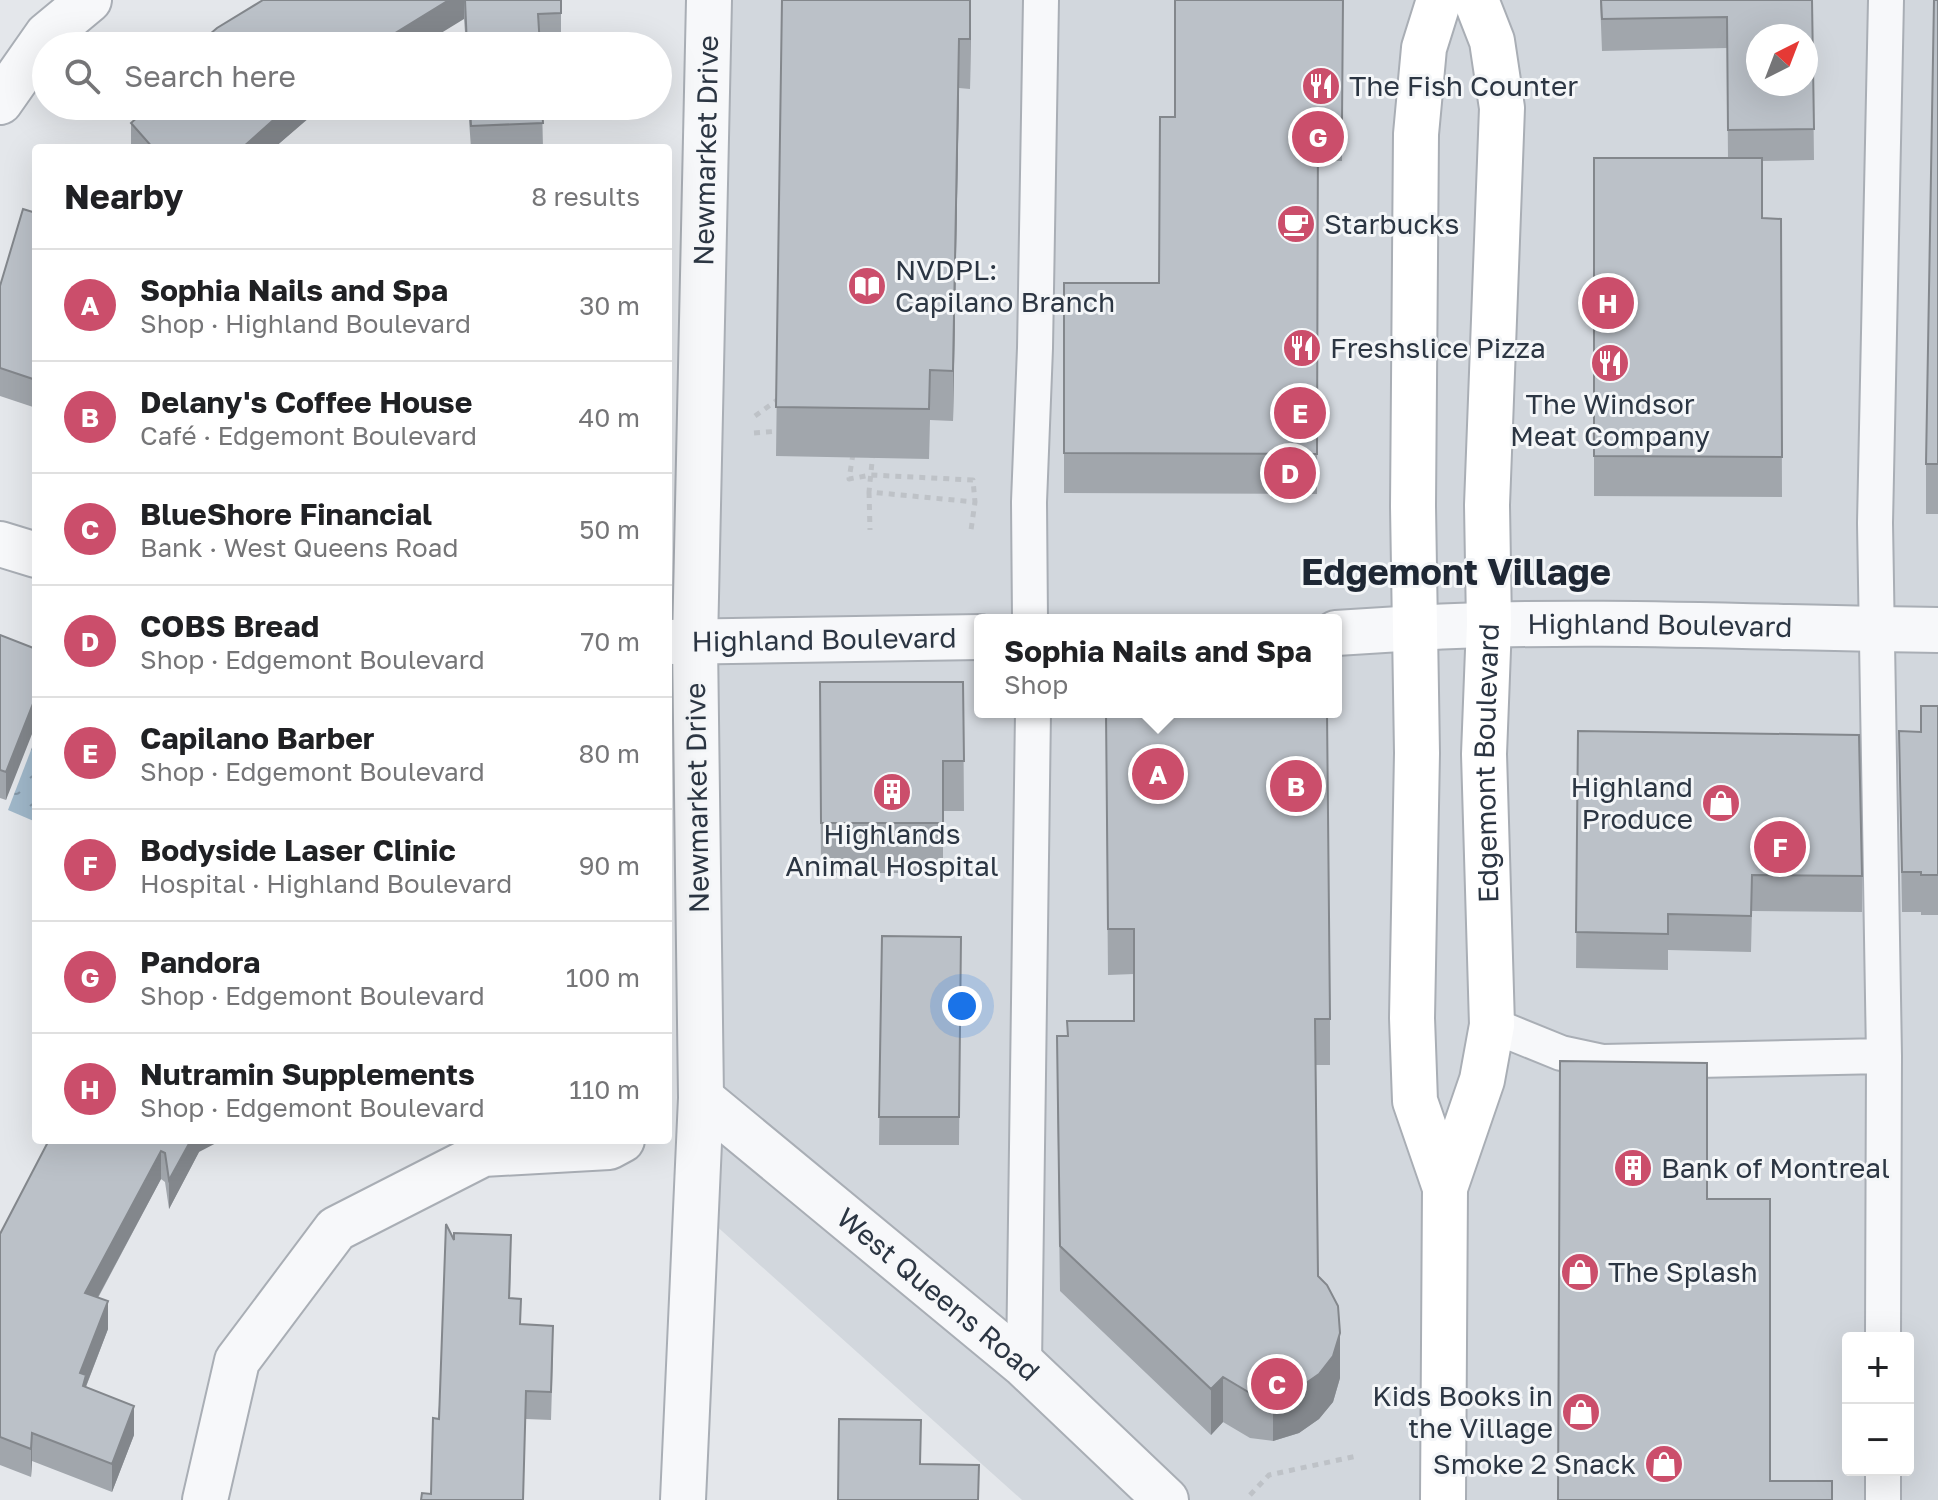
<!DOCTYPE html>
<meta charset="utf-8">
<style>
body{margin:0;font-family:"Golos Text",sans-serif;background:#f6f6f6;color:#202124}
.controls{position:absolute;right:24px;bottom:24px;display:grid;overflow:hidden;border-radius:8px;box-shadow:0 8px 32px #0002}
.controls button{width:72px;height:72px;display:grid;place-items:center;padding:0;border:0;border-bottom:2px solid #e0e0e0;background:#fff;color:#202124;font:40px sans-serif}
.compass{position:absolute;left:1746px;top:24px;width:72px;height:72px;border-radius:50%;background:#fff;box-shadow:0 8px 32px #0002;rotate:42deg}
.you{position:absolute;left:962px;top:1006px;width:28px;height:28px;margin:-20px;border:6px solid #fff;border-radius:50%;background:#1a73e8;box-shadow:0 0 0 12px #1a73e833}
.badge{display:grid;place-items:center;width:52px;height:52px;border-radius:50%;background:#cb4e6b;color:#fff;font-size:26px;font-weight:700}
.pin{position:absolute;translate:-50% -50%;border:4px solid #fff;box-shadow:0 2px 8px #0006}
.popup{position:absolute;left:974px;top:614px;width:368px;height:104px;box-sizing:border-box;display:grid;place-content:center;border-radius:8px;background:#fff;filter:drop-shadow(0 2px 6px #0005);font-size:26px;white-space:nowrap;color:#757577}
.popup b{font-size:30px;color:#202124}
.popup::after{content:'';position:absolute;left:50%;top:100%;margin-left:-16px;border:16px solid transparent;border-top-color:#fff}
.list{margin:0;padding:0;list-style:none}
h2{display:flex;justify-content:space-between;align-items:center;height:104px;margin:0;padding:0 32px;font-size:34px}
h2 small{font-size:26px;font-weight:400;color:#757577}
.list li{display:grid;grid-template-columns:52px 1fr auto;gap:24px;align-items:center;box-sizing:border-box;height:112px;padding:0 32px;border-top:2px solid #e0e0e0}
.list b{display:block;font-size:30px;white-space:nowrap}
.list p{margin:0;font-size:26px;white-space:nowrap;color:#757577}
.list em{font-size:26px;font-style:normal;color:#757577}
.icon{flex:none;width:44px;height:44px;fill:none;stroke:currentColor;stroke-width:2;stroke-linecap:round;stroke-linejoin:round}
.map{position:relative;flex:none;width:1938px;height:1500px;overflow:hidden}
.search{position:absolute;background:#fff;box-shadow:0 8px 32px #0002;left:32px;top:32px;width:640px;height:88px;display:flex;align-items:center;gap:20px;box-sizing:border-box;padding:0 28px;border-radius:44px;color:#757577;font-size:30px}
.panel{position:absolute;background:#fff;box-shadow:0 8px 32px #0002;left:32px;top:144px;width:640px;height:1000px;border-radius:8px}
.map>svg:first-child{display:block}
.built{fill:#d2d7dd;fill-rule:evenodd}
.water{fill:url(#water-ripples)}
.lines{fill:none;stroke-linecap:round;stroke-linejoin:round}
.service-casing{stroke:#a9aeb5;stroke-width:38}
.minor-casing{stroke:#a9aeb5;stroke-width:48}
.tertiary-casing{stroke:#a9aeb5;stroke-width:48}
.secondary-casing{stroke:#a9aeb5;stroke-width:48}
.path{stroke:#bec2c7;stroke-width:5;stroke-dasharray:6 6;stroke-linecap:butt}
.service{stroke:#f7f8fa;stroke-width:34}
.minor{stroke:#f7f8fa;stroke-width:44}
.tertiary{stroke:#f7f8fa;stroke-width:44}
.secondary{stroke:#fff;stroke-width:44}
.wall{fill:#a1a6ac}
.shaded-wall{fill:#83878c}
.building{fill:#bbc1c8;stroke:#83878c;stroke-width:2;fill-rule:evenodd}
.labels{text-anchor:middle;stroke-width:6;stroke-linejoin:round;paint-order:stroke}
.poi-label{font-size:28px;fill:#2c3643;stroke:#f4f6f8;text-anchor:start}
.street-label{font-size:28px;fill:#2c3643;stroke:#f4f6f8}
.district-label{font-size:36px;font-weight:bold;fill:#1e2734;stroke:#f4f6f8}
</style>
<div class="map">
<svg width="1938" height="1500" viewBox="0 0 1938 1500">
<defs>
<pattern id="water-ripples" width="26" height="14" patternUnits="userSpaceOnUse" patternTransform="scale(2)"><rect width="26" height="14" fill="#a0b8ca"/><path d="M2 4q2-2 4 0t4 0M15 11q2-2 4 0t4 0" fill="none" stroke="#8396a6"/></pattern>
</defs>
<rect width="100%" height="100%" fill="#e4e7eb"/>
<path class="built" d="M 707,0 L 1938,0 L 1938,1500 L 1022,1500 L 683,1196 ZM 1758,36 L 1806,36 L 1806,84 L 1758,84 ZM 980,620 L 1336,620 L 1336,712 L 980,712 ZM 1848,1338 L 1908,1338 L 1908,1470 L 1848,1470 Z"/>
<path class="water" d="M 36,737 L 36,822 L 8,810 Z"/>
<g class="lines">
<defs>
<path id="service" d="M 1030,620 L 1029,502 L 1035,348 L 1041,0
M 1492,1025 L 1561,1053 L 1603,1062 L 1884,1056
M 1883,1338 L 1884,1056 L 1875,523 L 1886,0
M 1024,1365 L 1033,712
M 1883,1500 L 1883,1470"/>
<g id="minor">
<path d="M 0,102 L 47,35 L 89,0"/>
<path d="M 0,544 L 36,555"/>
<path d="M 1336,633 L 1416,628"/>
<path id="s1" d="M 668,642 L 980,637"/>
<path id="s2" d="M 701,1098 L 1024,1365 L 1166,1500"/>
<path d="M 205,1500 L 237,1361 L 336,1229 L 483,1154 L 609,1147 L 622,1140"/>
<path id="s3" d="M 683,1500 L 701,1098 L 695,643 L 709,0"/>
</g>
<g id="tertiary">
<path id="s4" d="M 1416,628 C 1589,618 1764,628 1938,630"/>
</g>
<g id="secondary">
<path d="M 1439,0 L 1424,48 L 1416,134 L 1413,506 L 1417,753 L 1412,1018 L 1415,1101 L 1445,1188"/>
<path id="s5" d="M 1443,1500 L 1445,1188 L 1482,1080 L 1492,1025 L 1484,754 L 1489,624 L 1487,505 L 1502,108 L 1492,41 L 1476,0"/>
</g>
</defs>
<use href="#service" class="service-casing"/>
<use href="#minor" class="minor-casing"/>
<use href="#tertiary" class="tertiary-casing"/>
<use href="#secondary" class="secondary-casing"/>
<path class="path" d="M 755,416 L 780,398
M 754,433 L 780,431
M 873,452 L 869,492 L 975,502 L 971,530
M 853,454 L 849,479 L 871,475 L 973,480 L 975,502
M 869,492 L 870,530
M 1250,1495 L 1269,1475 L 1357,1456"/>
<use href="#service" class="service"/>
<use href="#minor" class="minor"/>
<use href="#tertiary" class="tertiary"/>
<use href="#secondary" class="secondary"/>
</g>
<path class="wall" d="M 263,0 L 561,0 L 561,41 L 540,42 L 540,46 L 466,46 L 464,19 Z
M 782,0 L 971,0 L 970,89 L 959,88 L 953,421 L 930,420 L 929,459 L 776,456 Z
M 1343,0 L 1342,161 L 1318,161 L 1317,494 L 1064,493 L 1064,283 L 1159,283 Z
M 1600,0 L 1812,0 L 1814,160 L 1762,161 L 1762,218 L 1781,219 L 1782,497 L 1594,496 L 1594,158 L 1728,158 L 1727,48 L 1602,51 Z
M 1938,0 L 1938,514 L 1926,514 L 1926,464 Z
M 468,106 L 542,106 L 543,148 L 471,148 Z
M 318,109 L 274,148 L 131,148 L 131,123 Z
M 36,213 L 36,408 L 0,396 L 0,286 Z
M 0,635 L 36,649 L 6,800 L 0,798 Z
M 820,682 L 963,682 L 964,811 L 943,811 L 943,873 L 821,873 Z
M 1938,706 L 1938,915 L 1921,915 L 1921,912 L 1902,912 L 1899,731 L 1921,732 Z
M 1578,731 L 1862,876 L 1862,912 L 1752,911 L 1751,952 L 1668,950 L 1668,970 L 1576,968 Z
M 1106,754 L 1330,1019 L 1330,1065 L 1316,1065 L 1318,1276 L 1340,1378 L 1333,1402 L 1319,1419 L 1299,1433 L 1273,1441 L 1250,1438 L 1223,1422 L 1211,1435 L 1060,1291 L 1057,1082 L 1067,1036 L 1134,1021 L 1134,974 L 1108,975 Z
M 882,936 L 961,937 L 959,1145 L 879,1145 Z
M 49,1140 L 199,1152 L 169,1209 L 165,1182 L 161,1179 L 98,1298 L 108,1329 L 86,1387 L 134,1435 L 112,1492 L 32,1461 L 31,1477 L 0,1465 L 0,1234 Z
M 454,1240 L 511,1263 L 510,1299 L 521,1324 L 553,1354 L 551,1420 L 526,1419 L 431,1494 Z"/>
<path class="shaded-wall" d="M 449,0 L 464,0 L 464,19 L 420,46 L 374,46 Z
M 970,0 L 971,0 L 970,89 Z
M 959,39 L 959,88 L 953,421 L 953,371 Z
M 289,106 L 323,106 L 274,148 L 242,148 Z
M 36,696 L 36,724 L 6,800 L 6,772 Z
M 191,1140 L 222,1140 L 199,1152 L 169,1209 L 169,1180 Z
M 161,1151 L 161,1179 L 85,1321 L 85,1293 Z
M 108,1301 L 108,1329 L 86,1386 L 86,1403 L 80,1373 Z
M 1340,1333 L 1340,1378 L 1333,1402 L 1319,1419 L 1299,1433 L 1273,1441 L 1273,1396 Z
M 1223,1377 L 1223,1422 L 1211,1435 L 1211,1389 Z
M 134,1406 L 134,1435 L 112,1492 L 112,1464 Z
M 32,1433 L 32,1461 L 31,1477 L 31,1449 Z"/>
<path class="building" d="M 263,0 L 449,0 L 374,46 L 196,46 L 217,28 Z
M 465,0 L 561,0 L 561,13 L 538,14 L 540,46 L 467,46 Z
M 782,0 L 970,0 L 970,39 L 959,39 L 953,371 L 930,370 L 929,409 L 776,407 Z
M 1175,0 L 1343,0 L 1342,121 L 1318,121 L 1317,454 L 1064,453 L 1064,283 L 1159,283 L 1160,117 L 1175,117 Z
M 1601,0 L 1812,0 L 1814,129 L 1728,130 L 1727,17 L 1602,19 ZM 1758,36 L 1806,36 L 1806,84 L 1758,84 Z
M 1934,0 L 1938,0 L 1938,464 L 1926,464 Z
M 150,106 L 289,106 L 242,148 L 153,148 L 131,123 Z
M 470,106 L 542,106 L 543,123 L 471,126 Z
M 1594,158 L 1762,158 L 1762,218 L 1781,219 L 1782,457 L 1594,456 Z
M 23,209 L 36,213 L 36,380 L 0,368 L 0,286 Z
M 0,635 L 36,649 L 36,696 L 6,772 L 0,770 Z
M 820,682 L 963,682 L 964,761 L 943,761 L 943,823 L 821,823 Z
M 1921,706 L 1938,706 L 1938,875 L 1921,875 L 1921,872 L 1902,872 L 1899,731 L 1921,732 Z
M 1106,712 L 1327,712 L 1330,1019 L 1315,1019 L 1318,1276 L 1327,1285 L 1338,1306 L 1340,1333 L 1333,1356 L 1319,1374 L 1299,1388 L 1273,1396 L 1250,1393 L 1223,1377 L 1211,1389 L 1060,1246 L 1057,1036 L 1068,1036 L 1067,1021 L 1134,1021 L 1134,929 L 1108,929 Z
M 1578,731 L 1859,735 L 1862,876 L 1752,875 L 1751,916 L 1668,914 L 1668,934 L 1576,932 Z
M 882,936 L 961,937 L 959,1117 L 879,1117 Z
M 1560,1061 L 1707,1063 L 1707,1199 L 1770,1199 L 1770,1481 L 1832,1481 L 1832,1500 L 1558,1500 Z
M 49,1140 L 191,1140 L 169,1180 L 165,1153 L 161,1151 L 85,1293 L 108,1301 L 80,1373 L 86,1375 L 83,1386 L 134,1406 L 112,1464 L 32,1433 L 31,1449 L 0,1437 L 0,1234 Z
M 446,1224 L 454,1240 L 454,1233 L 511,1235 L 509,1298 L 521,1299 L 520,1324 L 553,1326 L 551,1392 L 526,1391 L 523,1500 L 421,1500 L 422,1493 L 431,1494 L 433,1418 L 439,1419 Z
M 839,1419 L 921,1420 L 920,1464 L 979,1465 L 978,1500 L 838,1500 Z"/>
<defs>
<symbol id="restaurant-disc" viewBox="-11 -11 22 22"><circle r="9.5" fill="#cb4e6b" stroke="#f4f6f8"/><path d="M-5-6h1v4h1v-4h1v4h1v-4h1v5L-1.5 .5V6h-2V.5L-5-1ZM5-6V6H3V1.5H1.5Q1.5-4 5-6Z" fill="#fff"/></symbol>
<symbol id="cafe-disc" viewBox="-11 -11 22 22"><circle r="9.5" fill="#cb4e6b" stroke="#f4f6f8"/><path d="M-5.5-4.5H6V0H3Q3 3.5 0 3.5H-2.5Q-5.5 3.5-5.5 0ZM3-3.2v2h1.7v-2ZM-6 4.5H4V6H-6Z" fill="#fff"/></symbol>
<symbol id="library-disc" viewBox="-11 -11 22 22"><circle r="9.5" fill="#cb4e6b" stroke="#f4f6f8"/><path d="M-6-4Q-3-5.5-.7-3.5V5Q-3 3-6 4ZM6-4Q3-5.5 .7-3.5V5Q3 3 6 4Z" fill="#fff"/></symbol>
<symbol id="building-disc" viewBox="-11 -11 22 22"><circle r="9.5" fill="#cb4e6b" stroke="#f4f6f8"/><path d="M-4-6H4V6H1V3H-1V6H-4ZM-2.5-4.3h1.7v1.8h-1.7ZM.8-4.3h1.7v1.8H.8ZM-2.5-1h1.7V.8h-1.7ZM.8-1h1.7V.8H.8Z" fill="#fff"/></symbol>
<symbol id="shop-disc" viewBox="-11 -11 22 22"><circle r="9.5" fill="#cb4e6b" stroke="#f4f6f8"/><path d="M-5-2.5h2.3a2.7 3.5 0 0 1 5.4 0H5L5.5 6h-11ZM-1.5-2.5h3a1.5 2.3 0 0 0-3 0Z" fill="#fff"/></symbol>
</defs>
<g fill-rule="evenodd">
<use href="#restaurant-disc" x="1299" y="64" width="44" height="44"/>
<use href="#cafe-disc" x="1274" y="202" width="44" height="44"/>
<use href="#library-disc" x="845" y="264" width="44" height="44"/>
<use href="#restaurant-disc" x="1280" y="326" width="44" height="44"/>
<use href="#restaurant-disc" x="1588" y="341" width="44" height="44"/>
<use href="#building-disc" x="870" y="770" width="44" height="44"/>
<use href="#shop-disc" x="1699" y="781" width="44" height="44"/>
<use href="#building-disc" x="1611" y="1146" width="44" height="44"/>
<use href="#shop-disc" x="1558" y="1250" width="44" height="44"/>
<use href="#shop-disc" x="1559" y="1390" width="44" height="44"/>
<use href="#shop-disc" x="1642" y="1442" width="44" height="44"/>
</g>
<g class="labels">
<g class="poi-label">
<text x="1349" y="96">The Fish Counter</text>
<text x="1324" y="234">Starbucks</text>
<text x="895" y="280">NVDPL:<tspan x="895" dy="32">Capilano Branch</tspan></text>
<text x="1330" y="358">Freshslice Pizza</text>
<text x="1610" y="414" text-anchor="middle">The Windsor<tspan x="1610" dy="32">Meat Company</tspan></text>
<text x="1693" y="797" text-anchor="end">Highland<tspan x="1693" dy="32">Produce</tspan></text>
<text x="892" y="844" text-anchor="middle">Highlands<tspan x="892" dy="32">Animal Hospital</tspan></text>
<text x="1661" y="1178">Bank of Montreal</text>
<text x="1608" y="1282">The Splash</text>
<text x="1553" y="1406" text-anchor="end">Kids Books in<tspan x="1553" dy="32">the Village</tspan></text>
<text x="1636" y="1474" text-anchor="end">Smoke 2 Snack</text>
</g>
<g class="street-label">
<text dy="10" stroke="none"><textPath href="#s3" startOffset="1350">Newmarket Drive</textPath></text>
<text dy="10" stroke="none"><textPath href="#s4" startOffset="244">Highland Boulevard</textPath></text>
<text dy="10" stroke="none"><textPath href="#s1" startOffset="156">Highland Boulevard</textPath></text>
<text dy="10" stroke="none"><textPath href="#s5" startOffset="744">Edgemont Boulevard</textPath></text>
<text transform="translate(697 798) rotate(-91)" y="10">Newmarket Drive</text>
<text dy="10" stroke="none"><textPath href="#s2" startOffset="308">West Queens Road</textPath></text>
</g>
<g class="district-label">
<text x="1456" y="585">Edgemont Village</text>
</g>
</g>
</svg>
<div class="controls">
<button>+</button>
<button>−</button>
</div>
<svg class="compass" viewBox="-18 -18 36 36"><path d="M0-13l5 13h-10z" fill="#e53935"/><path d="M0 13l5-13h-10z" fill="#757577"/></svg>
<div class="you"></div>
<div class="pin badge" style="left:1158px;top:774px">A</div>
<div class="popup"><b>Sophia Nails and Spa</b>Shop</div>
<div class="pin badge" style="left:1296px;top:786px">B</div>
<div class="pin badge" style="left:1277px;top:1384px">C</div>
<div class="pin badge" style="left:1290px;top:473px">D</div>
<div class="pin badge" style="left:1300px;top:413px">E</div>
<div class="pin badge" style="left:1780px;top:847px">F</div>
<div class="pin badge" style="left:1318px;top:137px">G</div>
<div class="pin badge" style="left:1608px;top:303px">H</div>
<div class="search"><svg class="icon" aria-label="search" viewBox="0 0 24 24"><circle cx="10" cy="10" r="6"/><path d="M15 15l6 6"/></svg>Search here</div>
<section class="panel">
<h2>Nearby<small>8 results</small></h2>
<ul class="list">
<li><span class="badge">A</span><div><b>Sophia Nails and Spa</b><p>Shop · Highland Boulevard</p></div><em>30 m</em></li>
<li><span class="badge">B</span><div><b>Delany's Coffee House</b><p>Café · Edgemont Boulevard</p></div><em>40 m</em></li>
<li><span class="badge">C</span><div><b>BlueShore Financial</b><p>Bank · West Queens Road</p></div><em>50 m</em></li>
<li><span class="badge">D</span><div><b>COBS Bread</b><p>Shop · Edgemont Boulevard</p></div><em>70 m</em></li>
<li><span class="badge">E</span><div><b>Capilano Barber</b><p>Shop · Edgemont Boulevard</p></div><em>80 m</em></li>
<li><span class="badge">F</span><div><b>Bodyside Laser Clinic</b><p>Hospital · Highland Boulevard</p></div><em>90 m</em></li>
<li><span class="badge">G</span><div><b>Pandora</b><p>Shop · Edgemont Boulevard</p></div><em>100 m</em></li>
<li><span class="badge">H</span><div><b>Nutramin Supplements</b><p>Shop · Edgemont Boulevard</p></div><em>110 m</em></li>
</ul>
</section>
</div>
